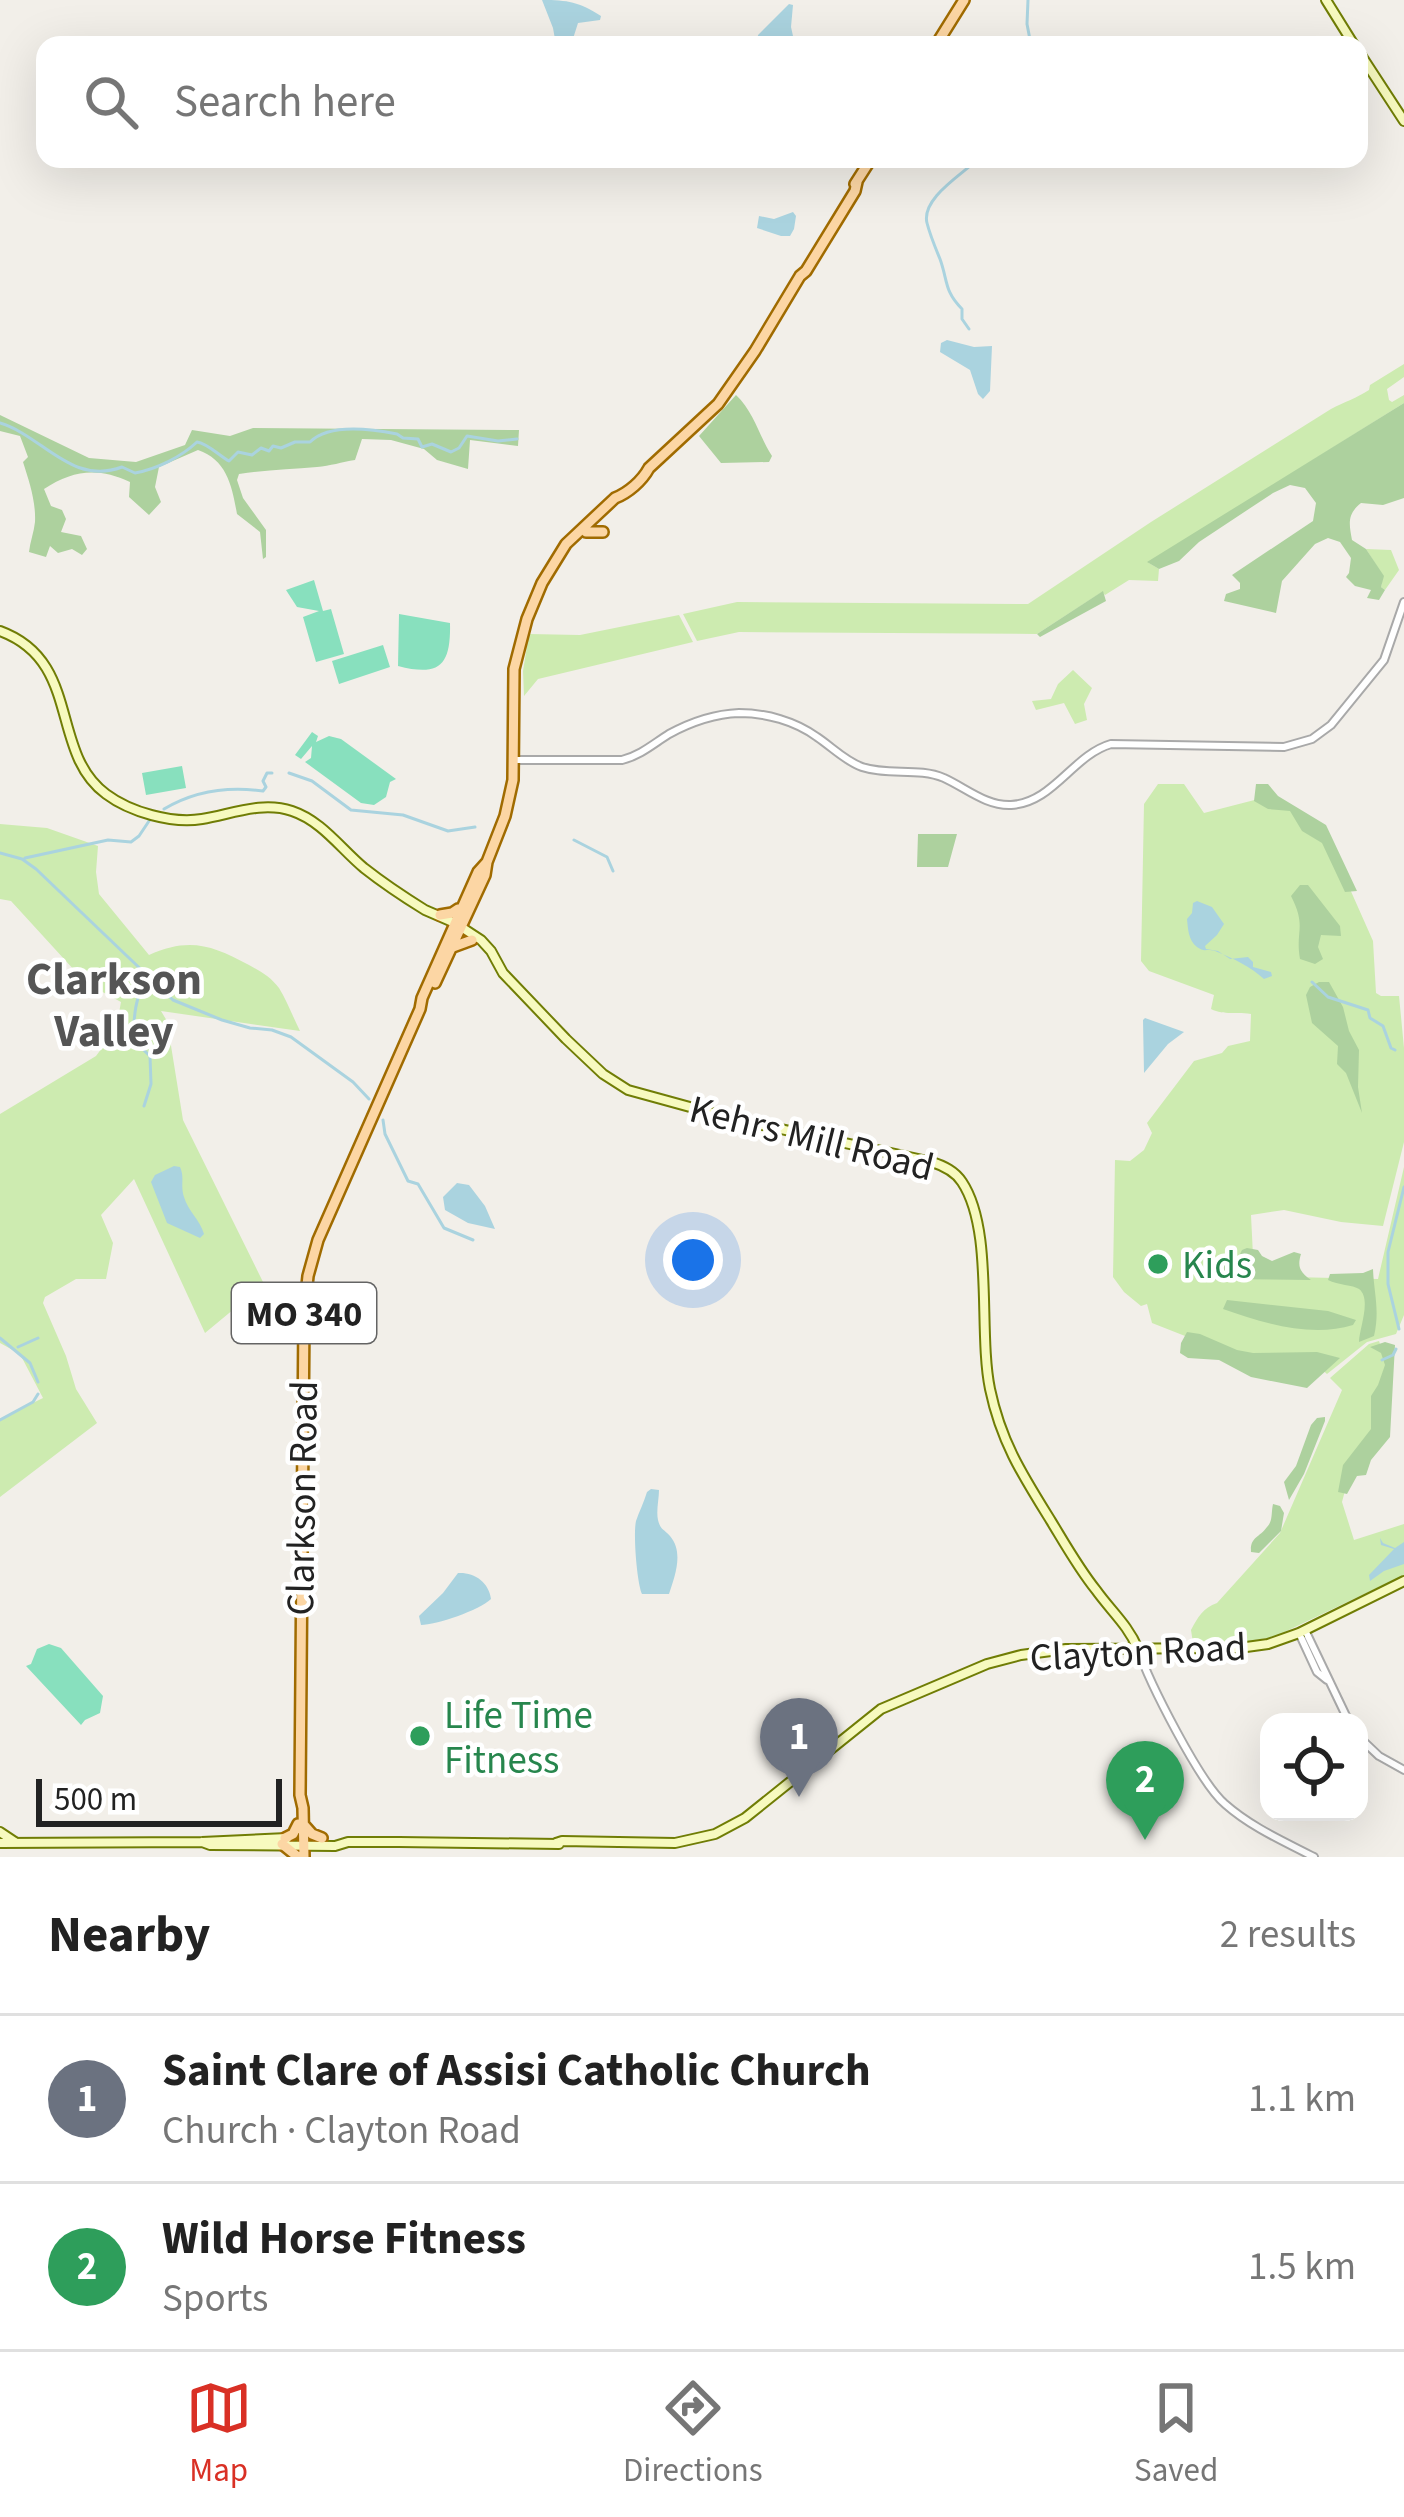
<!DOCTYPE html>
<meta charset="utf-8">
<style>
body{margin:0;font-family:"Source Sans 3",sans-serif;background:#f2f2f2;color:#222}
.controls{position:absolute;right:36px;bottom:36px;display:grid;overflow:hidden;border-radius:24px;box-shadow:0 12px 48px #0002}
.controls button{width:108px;height:108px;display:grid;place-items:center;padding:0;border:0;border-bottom:3px solid #e0e0e0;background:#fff;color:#222;font:60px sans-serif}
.scale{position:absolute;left:36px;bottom:30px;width:246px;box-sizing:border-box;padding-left:12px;border:6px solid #222;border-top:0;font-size:33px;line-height:42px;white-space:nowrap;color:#222;-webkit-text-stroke:9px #fff;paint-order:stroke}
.you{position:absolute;left:693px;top:1260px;width:42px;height:42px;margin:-30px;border:9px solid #fff;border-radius:50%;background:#1a73e8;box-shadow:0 0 0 18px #1a73e833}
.badge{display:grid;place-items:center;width:78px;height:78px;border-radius:50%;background:#d93025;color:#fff;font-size:39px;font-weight:700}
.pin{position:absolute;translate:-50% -99px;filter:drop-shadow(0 3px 6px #0008)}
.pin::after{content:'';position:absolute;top:63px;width:42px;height:36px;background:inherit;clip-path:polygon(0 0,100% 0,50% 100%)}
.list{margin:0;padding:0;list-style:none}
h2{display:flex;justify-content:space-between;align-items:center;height:156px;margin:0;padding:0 48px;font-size:51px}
h2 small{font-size:39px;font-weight:400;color:#767676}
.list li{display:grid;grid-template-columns:78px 1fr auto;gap:36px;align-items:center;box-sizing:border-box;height:168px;padding:0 48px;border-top:3px solid #e0e0e0}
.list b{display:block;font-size:45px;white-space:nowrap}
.list p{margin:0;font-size:39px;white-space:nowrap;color:#767676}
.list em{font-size:39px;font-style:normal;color:#767676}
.icon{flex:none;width:66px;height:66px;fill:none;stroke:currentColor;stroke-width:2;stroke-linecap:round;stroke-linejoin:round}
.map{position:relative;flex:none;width:1404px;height:1857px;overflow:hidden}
.search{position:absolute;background:#fff;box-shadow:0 12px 48px #0002;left:36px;right:36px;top:36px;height:132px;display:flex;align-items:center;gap:30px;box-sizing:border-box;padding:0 42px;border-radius:24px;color:#767676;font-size:45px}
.sheet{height:492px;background:#fff}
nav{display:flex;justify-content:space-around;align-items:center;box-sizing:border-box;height:168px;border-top:3px solid #e0e0e0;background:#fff;font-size:33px;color:#767676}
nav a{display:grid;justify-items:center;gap:6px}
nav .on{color:#d93025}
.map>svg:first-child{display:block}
.grass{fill:#cdebb0}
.forest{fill:#add19e}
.pitch{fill:#88e0be}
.water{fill:#aad3df}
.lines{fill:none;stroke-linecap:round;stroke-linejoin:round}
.stream{stroke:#aad3df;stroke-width:3}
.tertiary-casing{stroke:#a9a9a9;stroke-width:10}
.secondary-casing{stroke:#707d05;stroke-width:12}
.primary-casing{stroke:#a06b00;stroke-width:14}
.tertiary{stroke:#fff;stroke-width:6}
.secondary{stroke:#f7fabf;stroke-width:8}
.primary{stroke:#fcd6a4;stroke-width:9}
.leisure-dot{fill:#2e9e5b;stroke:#fff;stroke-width:4.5}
.labels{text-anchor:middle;stroke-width:9;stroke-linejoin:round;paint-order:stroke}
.shield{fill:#fff;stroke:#646464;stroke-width:3}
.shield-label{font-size:36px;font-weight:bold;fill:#222}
.street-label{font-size:39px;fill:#222;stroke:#fff}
.leisure-label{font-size:39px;fill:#27864d;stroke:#fff;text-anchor:start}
.quarter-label{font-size:45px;font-weight:bold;fill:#555;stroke:#fff}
</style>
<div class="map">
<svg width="1404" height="1857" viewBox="0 0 1404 1857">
<rect width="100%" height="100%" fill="#f2efe9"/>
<path class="grass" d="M 1404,364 L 1404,377 L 1387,389 L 1389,400 L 1392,402 L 1404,395 L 1404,403 L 1149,563 L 1159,569 L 1158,581 L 1129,580 L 1105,595 L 1102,592 L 1037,634 L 739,632 L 697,641 L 683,614 L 737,602 L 1028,604 L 1151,522 L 1331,409 C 1344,402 1357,398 1369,390 L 1370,385 Z
M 1366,549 L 1391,550 L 1399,570 L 1385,590 L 1381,587 L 1383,576 Z
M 679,615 L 693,642 L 538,679 L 524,696 L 523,671 L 529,634 L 580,635 Z
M 1073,670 L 1092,688 L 1084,704 L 1087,720 L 1075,724 L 1064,703 L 1036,710 L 1032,701 L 1051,699 L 1058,684 Z
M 1158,784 L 1184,784 L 1204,813 L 1270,796 L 1322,826 L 1373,941 L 1376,993 L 1381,996 L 1399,996 L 1404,1048 L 1404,1142 L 1383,1226 L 1341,1222 L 1284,1210 L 1251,1215 L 1254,1276 L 1378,1279 L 1404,1167 L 1404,1315 L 1396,1334 L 1367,1342 L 1327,1374 L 1305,1355 L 1241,1358 L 1152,1323 L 1147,1304 L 1141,1306 L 1124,1292 L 1113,1277 L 1115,1160 L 1130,1161 L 1144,1150 L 1152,1133 L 1147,1123 L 1194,1061 L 1222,1053 L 1228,1046 L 1250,1041 L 1251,1014 C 1236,1011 1225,1016 1211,1009 L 1214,995 L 1149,971 L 1141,961 L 1144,804 Z
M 0,824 L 47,828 L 98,846 L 96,872 L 99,894 L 149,955 C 189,937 212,945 249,965 C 260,971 271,977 279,988 C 287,1001 293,1017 300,1031 L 161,1011 L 167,1021 L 183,1120 L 264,1284 L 205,1333 L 134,1179 L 101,1215 L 113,1243 L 106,1279 L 76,1279 L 45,1297 L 43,1303 L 66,1356 L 76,1389 L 97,1423 L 0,1497 L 0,1419 L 43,1398 L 20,1354 L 0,1343 L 0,1114 L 96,1056 L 116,1029 L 121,1002 L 86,983 L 11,901 L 0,899 Z
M 1379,1341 L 1391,1377 L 1383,1430 L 1351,1468 L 1342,1502 L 1354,1540 L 1404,1524 L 1404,1575 L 1274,1637 L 1244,1642 L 1193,1643 L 1191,1630 C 1198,1617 1203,1608 1217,1603 L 1280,1533 L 1342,1390 L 1330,1378 L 1369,1344 Z"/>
<path class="forest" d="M 736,395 C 754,412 759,436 772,456 L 769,462 L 721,463 L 699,436 Z
M 1404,403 L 1404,498 L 1383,505 L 1361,503 C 1347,514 1349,524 1352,540 L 1366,549 L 1384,576 L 1381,587 L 1385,590 L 1379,600 L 1367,598 L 1371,590 L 1355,586 L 1346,577 L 1349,573 L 1351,558 L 1340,542 L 1328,538 L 1315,544 L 1282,581 L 1276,613 L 1224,601 L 1226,594 L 1240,589 L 1240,583 L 1232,575 L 1313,521 L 1316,503 L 1305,488 L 1290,485 L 1273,493 L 1199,542 L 1179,561 L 1159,569 L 1147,562 Z
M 0,415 L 89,458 L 136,462 L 185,445 L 192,430 L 230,436 L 253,428 L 519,430 L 518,446 L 470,440 L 468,469 L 437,460 L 424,449 L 391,440 L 362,439 L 355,460 C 342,462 330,466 317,467 C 291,469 266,470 239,474 L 237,480 L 243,498 L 266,530 L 266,557 L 263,559 L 260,532 L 237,514 C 232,486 227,460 198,450 L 159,467 L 155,487 L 161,502 L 149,515 L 129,497 L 130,482 C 98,467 73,470 44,489 L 51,506 L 62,510 L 66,519 L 61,532 L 81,536 L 87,549 L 82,555 L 72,549 L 58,553 L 50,546 L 46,557 L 29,552 C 30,542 34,532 35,522 C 36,501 29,481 23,462 L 28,457 L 20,436 L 0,431 Z
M 1103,591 L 1106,601 L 1040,637 L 1037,634 Z
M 1256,784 L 1268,784 L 1278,796 L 1326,825 L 1357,891 L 1345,892 L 1322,843 L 1302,831 L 1290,811 L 1268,809 L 1254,801 Z
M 918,834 L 957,834 L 948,867 L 917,867 Z
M 1300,885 L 1308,885 L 1340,926 L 1341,936 L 1321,935 L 1318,947 L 1323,959 L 1315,964 L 1300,959 C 1295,931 1307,927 1291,896 Z
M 1319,982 L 1329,982 L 1343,1007 L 1349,1031 L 1359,1050 L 1358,1087 L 1362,1113 L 1346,1073 L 1337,1064 L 1338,1046 L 1312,1023 L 1306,995 L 1310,987 Z
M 1247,1248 L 1258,1250 L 1262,1256 L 1272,1261 L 1294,1252 L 1301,1254 C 1297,1267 1300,1272 1311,1280 L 1216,1279 L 1217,1263 L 1238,1258 L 1242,1250 Z
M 1373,1269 C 1374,1294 1380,1310 1374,1336 L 1359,1342 C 1359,1329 1372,1299 1359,1289 C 1353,1285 1338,1285 1328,1280 L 1330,1274 L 1363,1273 Z
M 1227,1300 L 1328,1311 L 1356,1320 L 1353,1325 C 1311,1338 1263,1323 1223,1309 Z
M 1187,1332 L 1200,1334 L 1237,1350 L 1253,1353 L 1317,1352 L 1340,1358 L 1307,1388 L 1251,1377 L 1219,1360 L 1188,1358 L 1180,1353 L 1181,1343 Z
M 1385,1342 L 1395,1345 L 1390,1437 L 1371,1460 L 1366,1475 L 1357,1476 L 1347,1494 L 1338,1492 L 1343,1465 L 1371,1429 L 1371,1396 L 1378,1385 L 1385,1365 L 1381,1353 L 1370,1347 Z
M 1325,1417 L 1325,1421 L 1304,1474 L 1289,1500 L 1284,1482 L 1296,1466 L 1311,1425 L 1317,1418 Z
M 1273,1504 L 1280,1506 L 1284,1513 L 1281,1531 L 1259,1553 L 1251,1552 C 1250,1537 1259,1538 1267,1527 C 1273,1521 1271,1513 1273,1504 Z"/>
<path class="pitch" d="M 314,580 L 323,611 L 331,609 L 344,654 L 316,662 L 303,617 L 319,611 L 297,607 L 286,590 Z
M 399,614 L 450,623 C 451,665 440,677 398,666 Z
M 383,645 L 390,667 L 339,684 L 332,661 Z
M 312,732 L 318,736 L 316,742 L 329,736 L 341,739 L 396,779 L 390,782 L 386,797 L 374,805 L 361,803 L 305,762 L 311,758 L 312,746 L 301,759 L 295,755 Z
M 182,766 L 186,788 L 146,795 L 142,773 Z
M 49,1644 L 61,1648 L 103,1696 L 100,1713 L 85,1720 L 81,1725 L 26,1666 L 31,1664 L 37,1649 Z"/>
<path class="water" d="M 542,0 C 568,0 579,2 601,16 L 600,20 L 578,23 L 571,45 L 556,45 L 553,28 Z
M 789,4 L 793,5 L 791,27 L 795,45 L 757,45 L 758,35 Z
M 793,212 L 796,216 L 794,229 L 790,236 L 781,236 L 757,228 L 759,216 L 774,219 Z
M 947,340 L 974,347 L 992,346 L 990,391 L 983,399 L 978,394 L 970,370 L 940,352 L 941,343 Z
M 1197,901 L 1212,907 L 1224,924 L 1217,935 L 1205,946 L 1206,949 L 1218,951 L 1230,959 L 1248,957 L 1253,962 L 1253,967 L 1271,972 L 1272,976 L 1264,979 C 1251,967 1233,958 1215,951 C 1206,948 1205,953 1197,947 C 1188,940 1188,928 1187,919 L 1192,913 L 1193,903 Z
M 1145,1018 L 1184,1032 L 1168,1044 L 1144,1073 L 1143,1020 Z
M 174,1166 L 180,1167 C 185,1178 180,1185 184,1197 C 188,1211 200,1220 204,1234 L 200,1238 L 167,1223 L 151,1182 L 155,1175 Z
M 457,1183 L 469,1185 L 485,1206 L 495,1229 L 468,1223 L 445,1210 L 443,1197 Z
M 651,1489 L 659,1490 C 659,1499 656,1511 658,1520 C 661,1531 663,1528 670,1536 C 684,1552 675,1576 669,1594 L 642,1594 C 637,1583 633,1534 636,1521 C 639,1512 644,1502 647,1492 Z
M 1380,1538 L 1383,1543 L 1395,1548 L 1404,1542 L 1404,1564 L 1384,1571 L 1370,1581 L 1369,1575 L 1394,1549 L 1381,1545 Z
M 458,1573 C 474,1572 489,1582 491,1599 C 480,1610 436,1625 421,1625 L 419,1616 L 443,1593 Z"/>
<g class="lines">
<path class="stream" d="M 1028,0 L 1027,24 L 1031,45
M 969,329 L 962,319 L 962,309 C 944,291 948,281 940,259 C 935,247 930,235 927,223 C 921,198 963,174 978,159
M 0,423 C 43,436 71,486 122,467 L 135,473 C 157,469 181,457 197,442 C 207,443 221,457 229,461 L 238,452 L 252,455 L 261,448 L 269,451 L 273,446 L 281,448 L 295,442 L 310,442 C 329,423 372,429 397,434 L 403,438 L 418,439 L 422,447 L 432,444 L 451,452 L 459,448 L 467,436 L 498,441 L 517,439
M 289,773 L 312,781 L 351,810 L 403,815 L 448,831 L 475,827
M 164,809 C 194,791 227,786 263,791 L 266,787 L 263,781 L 267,773 L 272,773
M 574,840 L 607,857 L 613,871
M 0,853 L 22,859 L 36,869 L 173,1000 L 222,1020 L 250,1028 L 272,1030 L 291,1037 L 353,1082 L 369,1099
M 25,858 L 108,840 L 131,842 L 139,836 L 149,821
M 1312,982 L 1328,997 L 1368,1010 L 1370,1018 L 1383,1026 L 1391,1048 L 1395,1050
M 144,1106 L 151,1084 L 150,1056 L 133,1040 C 134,1015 135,998 147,976
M 383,1120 L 385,1134 L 408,1181 L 418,1184 L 444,1228 L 473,1240
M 1399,1329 L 1388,1284 L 1388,1252 L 1404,1187
M 0,1338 L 30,1363 L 38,1382
M 18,1347 L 38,1338
M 1382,1360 L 1393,1355 L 1396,1349
M 0,1420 L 33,1402 L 38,1394"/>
<defs>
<path id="tertiary" d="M 515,760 L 622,760 C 641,755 653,744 669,734 C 691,722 714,714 739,713 C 766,713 795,721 817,737 C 832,747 845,761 862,767 C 889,776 918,767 944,778 C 966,788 986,806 1011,805 C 1053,803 1073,755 1111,744 L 1284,747 L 1312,739 L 1331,725 L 1384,660 L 1404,602
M 1305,1630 L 1349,1722
M 1299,1633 L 1317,1672 L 1327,1680
M 1138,1649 C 1149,1682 1200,1783 1225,1804 C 1251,1827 1283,1841 1314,1857
M 1359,1737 L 1379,1756 L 1404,1770"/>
<path id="secondary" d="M 1326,0 L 1354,45
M 1359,52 L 1404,121
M 0,631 C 82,661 49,752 106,794 C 130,812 172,824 202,819 C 232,814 262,801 292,811 C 322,821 341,849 364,868 C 383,883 404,897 425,910
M 425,910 L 455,923 L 481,940 L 491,951 L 503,973 L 566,1039 L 603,1074 L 628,1090 L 730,1118 L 932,1162 C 944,1166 955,1171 962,1182 C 994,1230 978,1331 990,1389 C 1001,1442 1023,1476 1051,1521 C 1065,1544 1079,1569 1096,1590 C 1111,1611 1128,1625 1138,1649
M 0,1832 L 15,1842
M 202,1842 L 210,1845 L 335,1846 L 348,1842 L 399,1842 L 559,1844
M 0,1843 L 202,1842 L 287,1838
M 556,1843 L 562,1841 L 675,1843 L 715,1834 L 745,1818 L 881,1709 L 987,1664 L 1021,1655 L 1066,1649 L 1239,1648 L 1268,1644 L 1299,1633 L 1404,1581"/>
<path id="primary" d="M 936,45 L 964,0
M 855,184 L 871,159
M 586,532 L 603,532
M 440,915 L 452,913 L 458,909
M 453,947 L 472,940
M 435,983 L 485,875 L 487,862 L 505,816 L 513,780 L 514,669 L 527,619 L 542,583 L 566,544 L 615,498 C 628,493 642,481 649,468 L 718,404 L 755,351 L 800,276 L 806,271 L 855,191 L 857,182
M 304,1825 L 312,1834 L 322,1838
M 285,1838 L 293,1834 L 298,1824
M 282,1844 L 298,1857
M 304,1857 L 303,1808 L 300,1795 L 304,1314 L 308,1276 L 318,1240 L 420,1009 L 422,998 L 478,872 L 487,862"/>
</defs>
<use href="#tertiary" class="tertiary-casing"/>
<use href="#secondary" class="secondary-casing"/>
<use href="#primary" class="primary-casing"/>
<use href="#tertiary" class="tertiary"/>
<use href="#secondary" class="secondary"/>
<use href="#primary" class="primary"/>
</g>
<g class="leisure-dot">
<circle cx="1158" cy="1264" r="12"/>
<circle cx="420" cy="1736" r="12"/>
</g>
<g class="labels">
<rect class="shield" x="232" y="1283" width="144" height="60" rx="9"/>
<g class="shield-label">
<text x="304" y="1326">MO 340</text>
</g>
<g class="street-label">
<text transform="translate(812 1137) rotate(14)" y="14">Kehrs Mill Road</text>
<text transform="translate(301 1498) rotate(-89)" y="14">Clarkson Road</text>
<text transform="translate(1138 1651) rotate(-3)" y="14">Clayton Road</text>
</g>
<g class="leisure-label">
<text x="1182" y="1278">Kids</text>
<text x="444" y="1728">Life Time<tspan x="444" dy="45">Fitness</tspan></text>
</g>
<g class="quarter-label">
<text x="114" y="994">Clarkson<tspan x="114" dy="52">Valley</tspan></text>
</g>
</g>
</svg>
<div class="controls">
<button><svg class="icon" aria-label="locate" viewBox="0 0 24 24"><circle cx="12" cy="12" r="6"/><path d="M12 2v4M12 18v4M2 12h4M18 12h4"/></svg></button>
</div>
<div class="scale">500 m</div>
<div class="you"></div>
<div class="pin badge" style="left:799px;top:1797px;background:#6b7280">1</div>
<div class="pin badge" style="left:1145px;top:1840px;background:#2e9e5b">2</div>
<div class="search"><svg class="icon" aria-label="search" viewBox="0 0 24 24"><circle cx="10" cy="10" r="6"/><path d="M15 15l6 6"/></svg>Search here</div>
</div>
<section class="sheet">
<h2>Nearby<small>2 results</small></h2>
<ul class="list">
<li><span class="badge" style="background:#6b7280">1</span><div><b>Saint Clare of Assisi Catholic Church</b><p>Church · Clayton Road</p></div><em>1.1 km</em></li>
<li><span class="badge" style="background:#2e9e5b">2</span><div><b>Wild Horse Fitness</b><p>Sports</p></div><em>1.5 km</em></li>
</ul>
</section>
<nav>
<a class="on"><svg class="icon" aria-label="map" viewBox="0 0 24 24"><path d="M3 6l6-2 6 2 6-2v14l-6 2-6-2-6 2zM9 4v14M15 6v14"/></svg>Map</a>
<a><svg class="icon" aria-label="directions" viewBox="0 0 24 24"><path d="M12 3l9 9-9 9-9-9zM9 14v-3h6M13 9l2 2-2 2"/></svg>Directions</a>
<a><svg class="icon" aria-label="saved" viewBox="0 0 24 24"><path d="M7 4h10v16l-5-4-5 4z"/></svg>Saved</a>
</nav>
